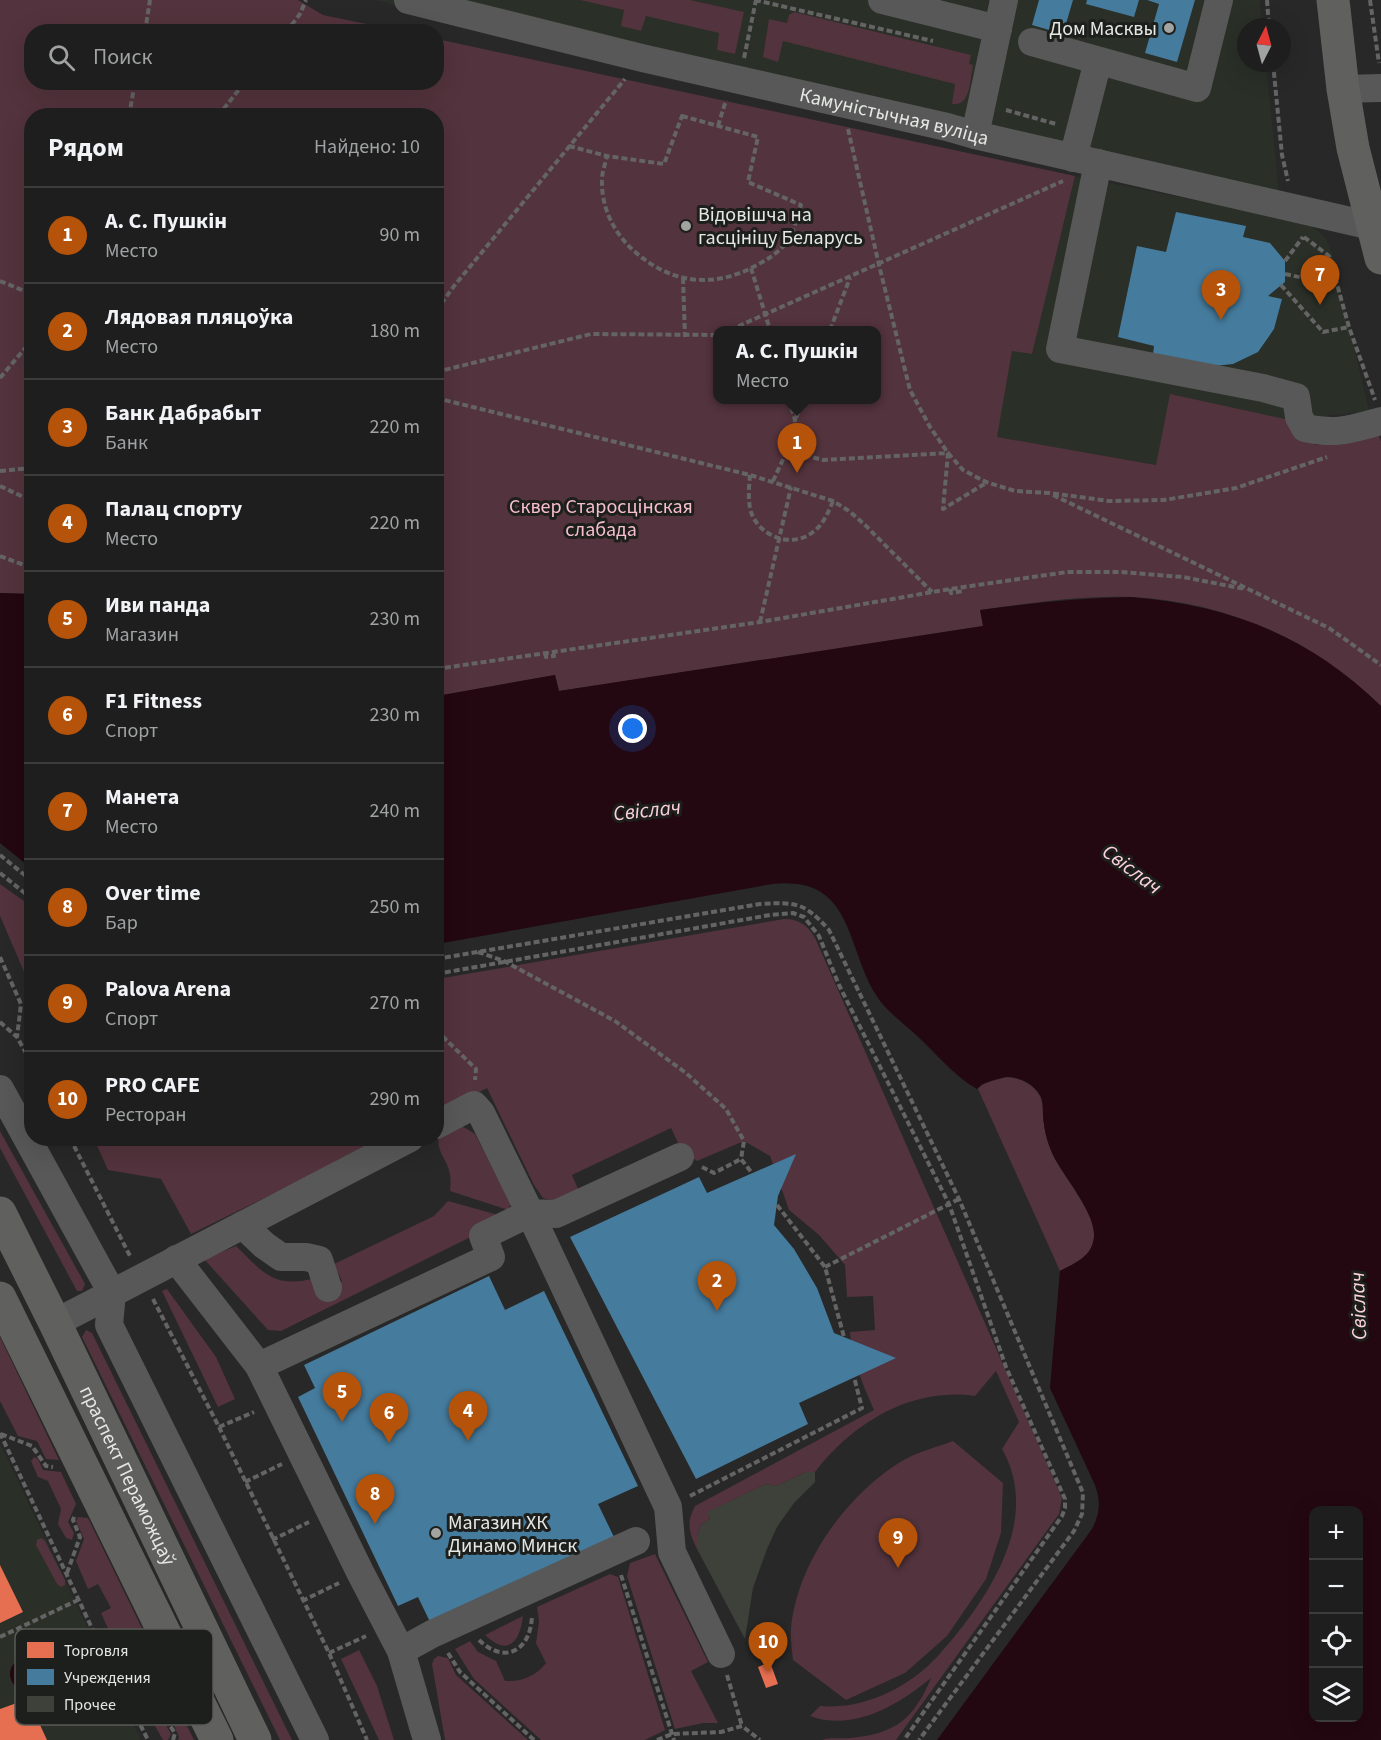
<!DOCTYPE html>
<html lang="ru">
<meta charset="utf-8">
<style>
body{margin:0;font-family:"Source Sans 3",sans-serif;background:#2a2b2a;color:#f1f3f6}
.controls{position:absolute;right:18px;bottom:18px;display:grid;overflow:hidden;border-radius:12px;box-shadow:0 6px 24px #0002}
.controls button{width:54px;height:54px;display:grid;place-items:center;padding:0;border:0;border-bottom:2px solid #3b3c3b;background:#1d1e1d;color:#f1f3f6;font:30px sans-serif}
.compass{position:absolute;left:1237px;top:18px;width:54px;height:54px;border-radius:50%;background:#1d1e1d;box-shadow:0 6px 24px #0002;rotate:6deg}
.you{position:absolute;left:633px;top:729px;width:21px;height:21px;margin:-15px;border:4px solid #fff;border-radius:50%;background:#1a73e8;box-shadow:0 0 0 9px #1a73e833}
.badge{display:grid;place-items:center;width:39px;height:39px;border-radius:50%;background:#b45309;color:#fff;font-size:20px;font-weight:700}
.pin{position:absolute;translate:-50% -50px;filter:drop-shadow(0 2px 3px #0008)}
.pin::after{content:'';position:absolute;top:32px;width:21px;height:18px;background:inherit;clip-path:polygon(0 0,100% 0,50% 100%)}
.popup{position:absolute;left:713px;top:326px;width:168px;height:78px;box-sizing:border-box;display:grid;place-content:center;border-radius:12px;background:#1d1e1d;filter:drop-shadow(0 2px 4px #0005);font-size:20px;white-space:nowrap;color:#a0a2a4}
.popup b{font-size:22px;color:#f1f3f6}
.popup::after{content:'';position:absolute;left:50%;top:100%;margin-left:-12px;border:12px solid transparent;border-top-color:#1d1e1d}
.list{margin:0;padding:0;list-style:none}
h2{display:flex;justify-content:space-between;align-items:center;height:78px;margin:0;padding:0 24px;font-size:26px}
h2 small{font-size:20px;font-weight:400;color:#a0a2a4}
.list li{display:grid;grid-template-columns:39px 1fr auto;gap:18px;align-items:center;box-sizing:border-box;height:96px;padding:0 24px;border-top:2px solid #3b3c3b}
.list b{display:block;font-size:22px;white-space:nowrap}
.list p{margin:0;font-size:20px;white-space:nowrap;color:#a0a2a4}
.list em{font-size:20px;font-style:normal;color:#a0a2a4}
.icon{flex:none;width:33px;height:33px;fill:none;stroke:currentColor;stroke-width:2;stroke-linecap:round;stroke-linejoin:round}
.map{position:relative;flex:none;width:1381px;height:1740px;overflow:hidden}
.search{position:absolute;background:#1d1e1d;box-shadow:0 6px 24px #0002;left:24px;top:24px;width:420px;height:66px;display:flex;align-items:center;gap:15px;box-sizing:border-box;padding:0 21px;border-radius:24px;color:#a0a2a4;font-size:22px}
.panel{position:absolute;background:#1d1e1d;box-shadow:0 6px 24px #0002;left:24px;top:108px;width:420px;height:1038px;border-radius:24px}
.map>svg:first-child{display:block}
.built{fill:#2a2f28}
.green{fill:#53333d;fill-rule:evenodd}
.water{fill:#230711;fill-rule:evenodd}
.shops{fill:#e76f51}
.public{fill:#457b9d}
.building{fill:#3d413a}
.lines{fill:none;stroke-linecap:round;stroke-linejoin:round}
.path{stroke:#646464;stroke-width:4;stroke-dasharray:6 3;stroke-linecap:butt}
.minor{stroke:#575857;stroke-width:28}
.major{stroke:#60605f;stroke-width:33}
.poi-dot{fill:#a2a4a2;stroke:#1d1f1c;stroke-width:2}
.labels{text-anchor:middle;stroke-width:6;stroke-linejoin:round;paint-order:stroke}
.poi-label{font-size:20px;fill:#e5e7e4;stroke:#1d1f1c;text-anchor:start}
.street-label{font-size:20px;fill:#e5e7e4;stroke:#1d1f1c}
.park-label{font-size:20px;fill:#f7becd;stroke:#1d1f1c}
.water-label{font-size:21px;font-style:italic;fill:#fdd1dc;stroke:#1d1f1c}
.key{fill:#1d1f1c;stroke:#595b58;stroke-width:1.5}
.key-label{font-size:16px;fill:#e5e7e4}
</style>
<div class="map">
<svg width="1381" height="1740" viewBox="0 0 1381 1740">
<rect width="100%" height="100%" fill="#272827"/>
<path class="built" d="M 374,0 L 1260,0 L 1262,27 L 1246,27 L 1246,63 L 1266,63 L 1280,203 Z
M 1075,176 L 1308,223 L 1325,237 L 1333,255 L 1369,411 L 1289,420 L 1156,465 L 996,437 L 1012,350 L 1032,353 Z
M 0,1443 L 141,1740 L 0,1740 Z"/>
<path class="green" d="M 0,0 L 298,0 L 323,15 L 400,31 L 32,32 L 32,82 L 436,82 L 437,39 L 1075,176 L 1032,354 L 1012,351 L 997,437 L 1156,465 L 1170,394 L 1289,420 L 1316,445 L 1378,434 L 1381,441 L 1381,706 C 1314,641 1225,601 1131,597 C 1081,595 1030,603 981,610 L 983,626 L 559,691 L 555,675 L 437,696 L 436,116 L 32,116 L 31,594 L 0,593 ZM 718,330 L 876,330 L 876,400 L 718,400 Z
M 580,0 L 690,0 L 744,12 L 735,54 L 717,50 L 719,33 L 646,16 L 641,31 L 621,26 L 624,10 Z
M 794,12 L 971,55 L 969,64 L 973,65 C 970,79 971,107 952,104 L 955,84 L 783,41 L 778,62 L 763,57 L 769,19 L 787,23 L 789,15 Z
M 0,884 L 31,906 L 31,988 L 0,916 Z
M 784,919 C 800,919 809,926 816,940 L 1062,1498 L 1059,1514 L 896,1740 L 822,1740 C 830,1737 841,1739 850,1738 C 895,1734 914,1719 931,1678 C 898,1705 854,1732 810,1716 L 820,1706 C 855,1709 889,1696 917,1675 C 932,1664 943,1650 955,1636 C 996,1585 1039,1514 1002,1449 L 1019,1422 L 996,1371 L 975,1396 C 911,1387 853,1423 815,1472 L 806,1472 L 777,1486 L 766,1484 L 708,1512 L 710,1519 L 701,1525 L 697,1536 L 697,1549 C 689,1533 686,1522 695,1506 L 874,1410 C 863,1385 852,1360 850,1332 L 875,1330 L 873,1296 L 847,1297 L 845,1265 L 819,1235 L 789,1210 L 770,1156 L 744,1141 L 697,1161 L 682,1151 L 671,1128 L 572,1175 L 579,1191 L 558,1202 L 543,1198 L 534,1185 L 487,1088 L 437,1113 L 437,979 Z
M 1006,1077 C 1019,1078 1030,1082 1038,1093 C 1045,1102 1042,1114 1044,1124 C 1045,1135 1049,1145 1053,1155 C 1063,1177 1096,1213 1094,1237 C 1092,1257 1075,1263 1060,1271 L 978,1089 L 982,1084 Z
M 462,1126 L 475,1134 L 511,1204 L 508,1210 L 450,1191 C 451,1182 451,1175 448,1167 C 444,1157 431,1141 444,1132 C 449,1129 457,1128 462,1126 Z
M 0,1131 L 85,1284 L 82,1291 L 77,1291 L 0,1148 Z
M 94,1139 L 384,1139 L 191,1234 L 161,1179 L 108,1170 Z
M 448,1201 L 509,1218 L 281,1331 L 268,1330 L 204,1259 L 236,1246 C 263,1272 272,1288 312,1279 L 328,1288 L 342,1281 L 334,1264 L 434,1216 Z
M 167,1289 L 216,1357 L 235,1399 L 218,1407 L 162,1291 Z
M 86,1330 L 92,1333 L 292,1740 L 280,1740 L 82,1337 Z
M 0,1337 L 59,1460 L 46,1459 L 37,1441 L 18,1436 L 0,1401 Z
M 953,1441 L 1003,1483 L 1001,1533 L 986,1579 L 947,1636 L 905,1673 L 846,1700 L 793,1660 C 792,1650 790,1638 791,1628 C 797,1563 847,1494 902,1461 C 917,1452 937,1447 953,1441 Z
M 34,1457 L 38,1459 L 43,1470 L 61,1472 L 76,1504 L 68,1522 L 74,1533 L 72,1540 L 66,1538 L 58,1524 L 61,1509 L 48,1481 L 38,1477 L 31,1461 Z
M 78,1517 L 88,1518 L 160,1665 L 156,1670 L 141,1666 L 131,1648 L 114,1642 L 101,1613 L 111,1608 L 98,1584 L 88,1589 L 76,1561 L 84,1539 L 76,1521 Z
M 41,1538 L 45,1541 L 65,1580 L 65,1585 L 61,1587 L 57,1584 L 36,1545 L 37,1540 Z
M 655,1554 L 708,1662 L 691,1671 L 718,1723 L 703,1723 L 675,1729 L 627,1576 L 630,1563 Z
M 610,1574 L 618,1577 L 665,1730 L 645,1740 L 541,1740 L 474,1679 L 455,1649 L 470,1641 L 478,1652 L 496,1661 L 505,1681 C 522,1682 536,1676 546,1663 L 536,1643 L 539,1621 L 537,1607 Z
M 523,1616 C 520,1642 508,1657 485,1635 Z
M 359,1650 L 377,1686 L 394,1740 L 379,1740 L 341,1659 Z
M 438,1656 L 448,1658 L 456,1675 L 528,1740 L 445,1740 L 432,1664 L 434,1659 Z
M 122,1657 L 130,1660 L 135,1672 L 160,1677 L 176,1705 L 165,1723 L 171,1734 L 168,1740 L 163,1740 L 155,1726 L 159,1713 L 145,1683 L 131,1679 Z
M 181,1714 L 194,1740 L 178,1740 L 179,1737 L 173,1723 Z"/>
<path class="water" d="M 0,593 L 31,594 L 31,868 L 0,843 Z
M 1131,597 C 1231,606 1308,635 1381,706 L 1381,1740 L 937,1740 L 1092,1529 C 1100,1513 1101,1502 1095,1485 L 1050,1388 L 1060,1271 C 1075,1263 1092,1257 1094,1237 C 1096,1213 1064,1177 1053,1155 C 1049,1146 1045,1135 1044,1124 C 1042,1115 1044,1105 1041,1097 C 1035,1084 1016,1074 1002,1078 C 993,1080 984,1082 977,1089 C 954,1076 935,1052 915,1034 C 902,1022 885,1010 876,995 C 845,944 853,875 772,884 L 437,944 L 437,696 L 555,675 L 559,691 L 983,626 L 980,610 C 1031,603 1080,598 1131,597 ZM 1314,1510 L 1358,1510 L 1358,1718 L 1314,1718 Z
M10 1674a16 16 0 1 1 32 0a16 16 0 1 1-32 0Z"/>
<path class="shops" d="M 0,1565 L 23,1612 L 0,1623 Z
M 770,1662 L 778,1684 L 766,1688 L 758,1667 Z
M 28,1699 L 47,1740 L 0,1740 L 0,1709 Z"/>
<path class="public" d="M 1039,0 L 1073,0 L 1063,34 L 1032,25 Z
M 1087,0 L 1139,0 L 1134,17 L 1086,4 Z
M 1147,0 L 1195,0 L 1177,62 L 1145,53 L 1159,4 Z
M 1176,212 L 1246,226 L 1243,237 L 1270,243 L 1285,261 L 1285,282 L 1268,296 L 1282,299 L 1274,329 L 1258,352 L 1233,364 L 1204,367 L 1153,354 L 1154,346 L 1118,337 L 1137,246 L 1166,252 Z
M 796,1154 L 778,1196 L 774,1225 L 794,1249 L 817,1288 L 834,1333 L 896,1358 L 799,1403 L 808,1424 L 696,1479 L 570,1237 L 699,1177 L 707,1193 Z
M 489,1276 L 505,1310 L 544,1291 L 638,1486 L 598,1504 L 614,1537 L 431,1624 L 418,1597 L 398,1606 L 298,1397 L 315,1388 L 304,1365 Z"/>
<path class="building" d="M 806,1472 L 815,1472 L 815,1482 L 794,1503 L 777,1527 L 767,1549 L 753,1588 L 745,1639 L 697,1549 L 697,1536 L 701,1525 L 710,1519 L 707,1512 L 766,1484 L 777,1486 Z"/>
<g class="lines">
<path class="path" d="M 755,0 L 933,41
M 1267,0 L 1269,27
M 1370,0 L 1379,63
M 145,32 L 150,0
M 286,32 L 300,14 L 306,0
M 744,58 L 756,0
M 1273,63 L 1282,155 L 1288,181
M 1006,110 L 1056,124
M 129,116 L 135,82
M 218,116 L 245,82
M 682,116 L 758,137 L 748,182 L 801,205 C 797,217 794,232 786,243 C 778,253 768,259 757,265 C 714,289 671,284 634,251 C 615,234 602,210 602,183 C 601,175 605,165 607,156 L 664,164 Z
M 718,126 L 726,100
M 848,129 L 879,265 L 910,390 L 930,427 L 948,453 L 963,470 L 986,482 L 1015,491 L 1050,493 L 1109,501 L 1164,500 L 1236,488 L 1327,457
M 569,146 L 607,156
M 1304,237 L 1329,256 L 1349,327 L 1375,400
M 1285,261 L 1303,237
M 751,268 L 770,330
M 1285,274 L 1337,285
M 683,278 L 685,337
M 0,281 L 32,294
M 1281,285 L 1323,332 L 1349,327
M 436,311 L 454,286 L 625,79
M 730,330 L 1063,181
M 830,330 L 850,278
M 436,372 L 591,334 L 718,335
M 0,378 L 32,340
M 436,398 L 750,475 L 833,501 L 849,511 L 864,524 L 932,592
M 796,418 L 803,400
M 787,451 L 823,460 L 948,453 L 943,509 L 986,483
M 0,471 L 32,468
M 750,475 C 749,487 747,505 753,517 C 764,538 793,548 813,532 C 823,525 828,513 833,501
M 773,481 L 787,451 L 795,420 L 789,400
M 0,486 L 32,501
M 1053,495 L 1329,628 L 1381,665
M 0,556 L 32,568
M 950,589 L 951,593 L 963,591 L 963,587
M 760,622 L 791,487
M 546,653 L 546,657 L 554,656 L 553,652
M 436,669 L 760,622 L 950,589 L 1067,572 L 1121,572 L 1183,577 L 1245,589
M 0,855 L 32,881
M 0,873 L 32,899
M 478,952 L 504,961 L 615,1021 L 686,1073 L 726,1109 L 744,1141 L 741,1159 L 752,1173
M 0,957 L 21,1004 L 17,1037
M 436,959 L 760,904 C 796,902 804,902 829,930 L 959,1199 L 1083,1493 L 1082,1514 L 1074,1531 L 919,1740
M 436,974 L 770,915 L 793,913 L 804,917 L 819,936 L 839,985 L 949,1204 L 1006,1367 L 1065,1499 L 1065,1508 L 1062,1516 L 904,1740
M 0,1022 L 17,1037 L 32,1064
M 436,1030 L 476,1069 L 475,1080
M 70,1138 L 131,1258
M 702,1167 L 714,1173 L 741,1159
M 777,1205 L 825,1267 L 844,1337
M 825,1267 L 959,1199
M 153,1299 L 219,1427 L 329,1653 L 367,1740
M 219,1427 L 254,1412
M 0,1433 L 99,1643 L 148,1740
M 1,1434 L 32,1446 L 46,1466 L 53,1467
M 245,1482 L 282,1464
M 690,1496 L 862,1408 L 854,1377
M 272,1540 L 309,1522
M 67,1573 L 80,1537 L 73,1520 L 75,1514
M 621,1575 L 674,1740
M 302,1601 L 339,1583
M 0,1637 L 78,1600
M 479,1640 C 505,1665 531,1651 532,1615
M 99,1643 L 131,1654 L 137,1669 L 154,1672
M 329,1653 L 366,1636
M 448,1653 L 460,1672 L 534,1740
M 727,1675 L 742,1726
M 173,1740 L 175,1733 L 168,1723 L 174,1712
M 657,1740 L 672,1734 L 721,1732 L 742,1726 L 760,1740"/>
<g class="minor">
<path id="s1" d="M 408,0 L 642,58 L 947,127 L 975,135 L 1372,226 L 1381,231"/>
<path d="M 882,0 L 998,29"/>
<path d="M 1032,42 L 1197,88 L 1219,0"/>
<path d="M 1343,89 L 1381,88"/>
<path d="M 975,135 L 1004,0"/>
<path d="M 1073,158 L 1098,61"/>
<path d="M 1098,163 L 1060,349 L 1263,388 L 1296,397 L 1299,417 L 1305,428 C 1337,435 1351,429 1381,421"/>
<path d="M 0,1089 L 112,1293 L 109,1325 L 315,1740"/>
<path d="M 436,1125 L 474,1105 L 481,1113 L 530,1213 L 556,1214 L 680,1157"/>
<path d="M 243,1225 L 264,1245 L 281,1257 L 306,1257 L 319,1260 L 328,1288"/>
<path d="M 176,1259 L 259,1366 L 360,1572 L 401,1651 L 427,1740"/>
<path d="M 55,1323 L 410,1138"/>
<path d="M 259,1366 L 491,1257 L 483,1236 L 530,1213 L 668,1507 L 672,1552 L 721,1654"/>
<path d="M 401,1651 L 432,1634 L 636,1541"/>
</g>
<g class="major">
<path d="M 1333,0 L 1343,89 L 1353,148 L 1381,258"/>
<path id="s2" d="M 0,1213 L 55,1323 L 255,1740"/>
<path d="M 0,1298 L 217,1740"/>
</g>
</g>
<g class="poi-dot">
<circle cx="1169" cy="28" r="6"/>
<circle cx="686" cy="226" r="6"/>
<circle cx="436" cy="1533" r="6"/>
</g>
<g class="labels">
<g class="poi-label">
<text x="1157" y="35" text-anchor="end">Дом Масквы</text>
<text x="698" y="221">Відовішча на<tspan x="698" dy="23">гасцініцу Беларусь</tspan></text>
<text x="448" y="1529">Магазин ХК<tspan x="448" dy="23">Динамо Минск</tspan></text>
</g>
<g class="street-label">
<text dy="7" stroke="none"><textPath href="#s1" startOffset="500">Камуністычная вуліца</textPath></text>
<text dy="7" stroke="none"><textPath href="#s2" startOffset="292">праспект Пераможцаў</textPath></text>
</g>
<g class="park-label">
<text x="601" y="513">Сквер Старосцінская<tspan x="601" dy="23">слабада</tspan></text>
</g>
<g class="water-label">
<text transform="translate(647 810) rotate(-6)" y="7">Свіслач</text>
<text transform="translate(1132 869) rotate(37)" y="7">Свіслач</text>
<text transform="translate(1358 1306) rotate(-92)" y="7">Свіслач</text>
</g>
</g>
<rect x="15" y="1629" width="198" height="96" rx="9" class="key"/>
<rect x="27" y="1642" width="27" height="16" fill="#e76f51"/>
<rect x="27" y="1669" width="27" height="16" fill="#457b9d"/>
<rect x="27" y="1696" width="27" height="16" fill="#3d413a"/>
<g class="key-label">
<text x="64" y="1656">Торговля</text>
<text x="64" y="1683">Учреждения</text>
<text x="64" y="1710">Прочее</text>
</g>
</svg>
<div class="controls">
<button>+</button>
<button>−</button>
<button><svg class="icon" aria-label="locate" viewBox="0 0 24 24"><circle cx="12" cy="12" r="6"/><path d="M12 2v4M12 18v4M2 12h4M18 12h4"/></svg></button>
<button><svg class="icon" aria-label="layers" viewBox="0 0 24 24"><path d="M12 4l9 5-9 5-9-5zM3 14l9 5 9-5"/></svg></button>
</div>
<svg class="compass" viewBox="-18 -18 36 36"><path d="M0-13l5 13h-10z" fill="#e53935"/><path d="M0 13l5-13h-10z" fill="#a0a2a4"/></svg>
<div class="you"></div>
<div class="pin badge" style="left:797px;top:473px">1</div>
<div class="popup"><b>А. С. Пушкін</b>Место</div>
<div class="pin badge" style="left:717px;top:1311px">2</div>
<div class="pin badge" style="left:1221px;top:320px">3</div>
<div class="pin badge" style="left:468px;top:1441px">4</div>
<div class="pin badge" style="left:342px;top:1422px">5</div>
<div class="pin badge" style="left:389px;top:1443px">6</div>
<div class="pin badge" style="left:1320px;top:305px">7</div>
<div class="pin badge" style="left:375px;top:1524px">8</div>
<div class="pin badge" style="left:898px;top:1568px">9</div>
<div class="pin badge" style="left:768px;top:1672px">10</div>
<div class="search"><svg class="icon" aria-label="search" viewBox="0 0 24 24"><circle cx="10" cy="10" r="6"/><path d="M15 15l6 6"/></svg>Поиск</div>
<section class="panel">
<h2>Рядом<small>Найдено: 10</small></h2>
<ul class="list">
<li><span class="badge">1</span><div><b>А. С. Пушкін</b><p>Место</p></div><em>90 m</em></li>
<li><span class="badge">2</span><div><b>Лядовая пляцоўка</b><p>Место</p></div><em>180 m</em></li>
<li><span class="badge">3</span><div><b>Банк Дабрабыт</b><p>Банк</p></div><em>220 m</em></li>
<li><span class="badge">4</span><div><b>Палац спорту</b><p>Место</p></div><em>220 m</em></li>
<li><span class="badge">5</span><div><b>Иви панда</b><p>Магазин</p></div><em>230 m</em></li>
<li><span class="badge">6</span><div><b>F1 Fitness</b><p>Спорт</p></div><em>230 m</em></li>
<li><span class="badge">7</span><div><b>Манета</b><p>Место</p></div><em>240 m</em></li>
<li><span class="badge">8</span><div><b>Over time</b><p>Бар</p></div><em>250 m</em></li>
<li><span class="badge">9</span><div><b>Palova Arena</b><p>Спорт</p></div><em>270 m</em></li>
<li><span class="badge">10</span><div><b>PRO CAFE</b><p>Ресторан</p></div><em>290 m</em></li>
</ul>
</section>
</div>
